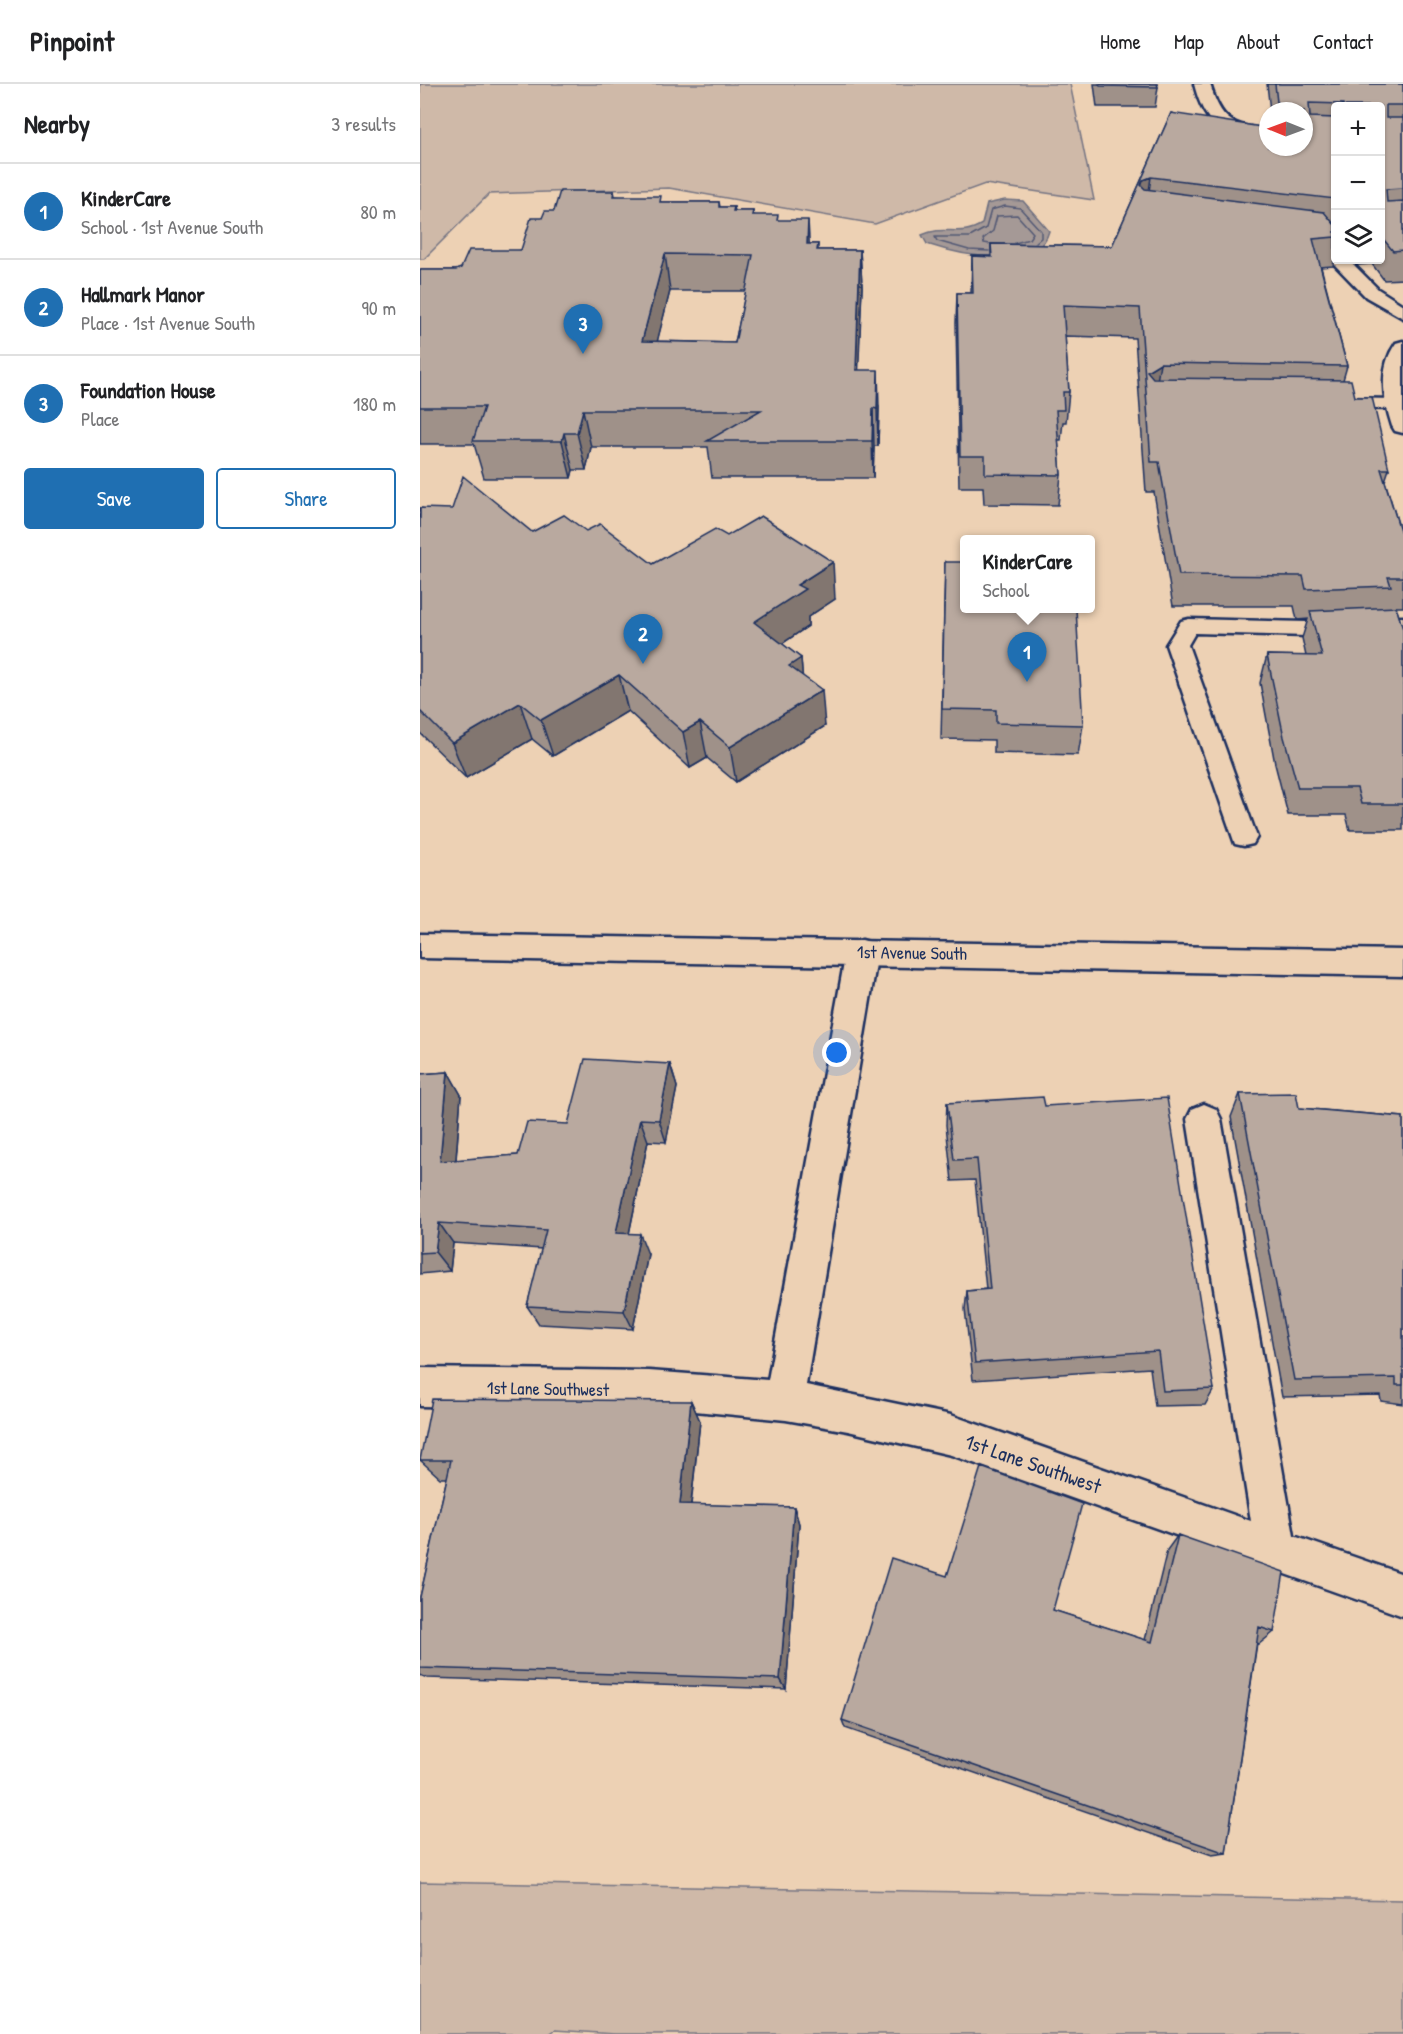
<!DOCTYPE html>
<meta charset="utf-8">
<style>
body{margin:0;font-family:"Patrick Hand",sans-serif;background:#f6f6f6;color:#202124}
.controls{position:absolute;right:18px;top:18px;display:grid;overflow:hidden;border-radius:6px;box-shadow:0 2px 4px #0004}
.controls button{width:54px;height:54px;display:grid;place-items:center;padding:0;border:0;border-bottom:2px solid #e0e0e0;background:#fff;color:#202124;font:30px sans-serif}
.compass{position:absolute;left:839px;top:18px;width:54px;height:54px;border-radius:50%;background:#fff;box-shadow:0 2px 4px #0004;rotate:271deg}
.you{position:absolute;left:417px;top:969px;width:21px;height:21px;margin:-15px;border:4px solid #fff;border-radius:50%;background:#1a73e8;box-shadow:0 0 0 9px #1a73e833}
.badge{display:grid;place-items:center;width:39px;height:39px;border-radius:50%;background:#1f6fb2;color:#fff;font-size:20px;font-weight:700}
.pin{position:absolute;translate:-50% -50px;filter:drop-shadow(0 2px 3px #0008)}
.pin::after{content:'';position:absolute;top:32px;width:21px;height:18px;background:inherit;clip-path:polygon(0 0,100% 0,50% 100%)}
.popup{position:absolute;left:540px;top:451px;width:135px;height:78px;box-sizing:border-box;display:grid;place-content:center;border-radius:6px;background:#fff;filter:drop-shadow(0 2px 4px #0005);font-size:20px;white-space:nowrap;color:#757577}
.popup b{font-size:22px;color:#202124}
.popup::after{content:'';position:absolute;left:50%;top:100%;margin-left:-12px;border:12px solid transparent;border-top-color:#fff}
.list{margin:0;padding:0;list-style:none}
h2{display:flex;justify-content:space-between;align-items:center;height:78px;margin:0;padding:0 24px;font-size:26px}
h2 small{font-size:20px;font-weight:400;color:#757577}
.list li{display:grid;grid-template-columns:39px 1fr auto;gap:18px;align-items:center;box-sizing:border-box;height:96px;padding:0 24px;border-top:2px solid #e0e0e0}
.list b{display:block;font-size:22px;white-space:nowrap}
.list p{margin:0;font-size:20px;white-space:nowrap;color:#757577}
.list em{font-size:20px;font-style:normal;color:#757577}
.actions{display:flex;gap:12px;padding:18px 24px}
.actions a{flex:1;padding:14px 0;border:2px solid #1f6fb2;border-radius:6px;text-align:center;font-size:21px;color:#1f6fb2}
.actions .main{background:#1f6fb2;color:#fff}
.icon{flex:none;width:33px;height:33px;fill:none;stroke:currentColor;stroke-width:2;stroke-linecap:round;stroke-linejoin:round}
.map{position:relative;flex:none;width:983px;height:1950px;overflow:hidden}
header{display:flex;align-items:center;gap:36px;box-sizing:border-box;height:84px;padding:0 30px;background:#fff;border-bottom:2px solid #e0e0e0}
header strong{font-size:28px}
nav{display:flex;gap:33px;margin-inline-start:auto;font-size:21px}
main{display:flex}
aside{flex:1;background:#fff}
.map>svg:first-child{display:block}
.green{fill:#cfb9a8;stroke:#757483;stroke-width:1.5}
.water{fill:#a59996;stroke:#6e6f80;stroke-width:1.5}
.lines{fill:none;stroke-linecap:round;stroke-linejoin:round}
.shore{stroke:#525974;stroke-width:1.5}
.service-casing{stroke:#1b2f5e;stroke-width:5}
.minor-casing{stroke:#1b2f5e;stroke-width:5}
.secondary-casing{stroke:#1b2f5e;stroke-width:5}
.service{fill:#edd1b4;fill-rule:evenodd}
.minor{fill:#edd1b4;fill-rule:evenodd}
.secondary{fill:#edd1b4;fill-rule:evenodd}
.wall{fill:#9f9189;stroke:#1b2f5e;stroke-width:1.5;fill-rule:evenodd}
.shaded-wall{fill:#82766f;stroke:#1b2f5e;stroke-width:1.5}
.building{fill:#b9a99f;stroke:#1b2f5e;stroke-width:1.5;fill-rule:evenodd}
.labels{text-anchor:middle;stroke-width:5;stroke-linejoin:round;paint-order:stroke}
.street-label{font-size:18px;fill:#1b2f5e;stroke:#edd1b4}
.near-street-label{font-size:21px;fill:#1b2f5e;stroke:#edd1b4}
</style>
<header>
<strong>Pinpoint</strong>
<nav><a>Home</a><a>Map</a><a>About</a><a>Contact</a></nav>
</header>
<main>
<aside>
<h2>Nearby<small>3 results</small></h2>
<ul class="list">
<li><span class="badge">1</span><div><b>KinderCare</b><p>School · 1st Avenue South</p></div><em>80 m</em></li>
<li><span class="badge">2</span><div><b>Hallmark Manor</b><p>Place · 1st Avenue South</p></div><em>90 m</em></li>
<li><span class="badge">3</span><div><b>Foundation House</b><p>Place</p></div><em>180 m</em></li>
</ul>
<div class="actions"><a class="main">Save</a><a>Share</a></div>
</aside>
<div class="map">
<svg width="983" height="1950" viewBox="0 0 983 1950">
<rect width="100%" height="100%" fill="#edd1b4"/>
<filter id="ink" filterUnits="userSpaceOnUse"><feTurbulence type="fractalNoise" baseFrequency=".0167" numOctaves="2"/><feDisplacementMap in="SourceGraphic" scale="12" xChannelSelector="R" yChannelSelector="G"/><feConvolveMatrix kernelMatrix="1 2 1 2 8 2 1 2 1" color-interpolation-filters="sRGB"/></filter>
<g filter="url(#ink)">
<path class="green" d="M 0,0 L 650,0 L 674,116 L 565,100 L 455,140 L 249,104 L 69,110 L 4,175 L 0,175 Z
M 0,1798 L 983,1816 L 983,1950 L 194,1950 L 135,1946 L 129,1950 L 0,1950 Z"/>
<path class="water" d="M 585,116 L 603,117 L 629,147 C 618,189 537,170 507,160 L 502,151 C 525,140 539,154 562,140 L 567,120 Z"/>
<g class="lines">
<path class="shore" d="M 570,160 L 564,159 L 563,155 L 573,147 L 577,132 L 597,131 L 613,149 L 609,155 L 595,159
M 569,167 L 549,166 L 517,157 L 515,153 L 550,153 L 566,144 L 571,126 L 585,122 L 600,124 L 621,147 L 621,154 L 615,159"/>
<defs>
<path id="service" d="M 914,172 L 916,176 L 929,176 L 958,205 L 983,221 L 983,234 L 946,213 L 914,180 L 911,176 Z
M 915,314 L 976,315 L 983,317 L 983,325 L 908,324 L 905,320 L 908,316 Z
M 983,533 L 983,547 L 887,552 L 775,549 L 768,561 L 837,753 L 833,760 L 824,762 L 815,760 L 746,561 L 761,537 L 769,535 L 887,538 Z"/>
<path id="minor" d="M 774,0 L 790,0 C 801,37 811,41 848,46 L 848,56 C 803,51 786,46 774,0 Z
M 983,257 L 983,349 L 975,347 L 972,342 C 963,314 958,284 976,259 Z
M 442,856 L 453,859 L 458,868 L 386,1301 L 531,1331 L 831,1437 L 767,1035 L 772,1025 L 784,1020 L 796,1025 L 801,1035 L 874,1452 L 983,1490 L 983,1532 L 531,1371 L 428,1347 L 366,1336 L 275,1327 L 0,1322 L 0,1284 L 229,1287 L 348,1296 L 426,868 L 431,859 Z"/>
<path id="secondary" d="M 0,850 L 983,866 L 983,892 L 0,874 Z"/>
</defs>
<use href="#service" class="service-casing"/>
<use href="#minor" class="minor-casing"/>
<use href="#secondary" class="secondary-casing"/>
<use href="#service" class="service"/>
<use href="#minor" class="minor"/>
<use href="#secondary" class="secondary"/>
</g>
<path class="wall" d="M 674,0 L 737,0 L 738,3 L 735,23 L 677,23 Z
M 847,0 L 983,0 L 983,195 L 964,196 L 952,180 L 937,181 L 931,176 L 960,176 L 960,22 L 915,22 L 915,174 L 913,182 L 901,183 L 927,282 L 923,296 L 935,313 L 969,385 L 965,397 L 983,456 L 983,523 L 976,523 L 983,545 L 983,746 L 930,746 L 926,731 L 868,731 L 855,680 L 840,599 L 847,571 L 886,572 L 882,554 L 888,535 L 877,536 L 874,522 L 753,522 L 734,408 L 726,408 L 715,254 L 645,252 L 649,308 L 646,338 L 643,338 L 641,356 L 638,356 L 641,391 L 638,421 L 564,420 L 563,403 L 539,403 L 536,239 L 537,209 L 551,209 L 552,172 L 571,172 L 571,160 L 692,162 L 751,29 L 848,63 L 884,27 L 850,27 Z
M 194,107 L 195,112 L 242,118 L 299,118 L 300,123 L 314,123 L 315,127 L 333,127 L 333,131 L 358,136 L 390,160 L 398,160 L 398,166 L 440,166 L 442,203 L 438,286 L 459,323 L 458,362 L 454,362 L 453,394 L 292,394 L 288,363 L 171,363 L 166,386 L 153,386 L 151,394 L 64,394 L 54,360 L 0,360 L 0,186 L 36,186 L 101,166 L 122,134 L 134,127 ZM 250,207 L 326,207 L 315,259 L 237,257 Z
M 0,424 L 112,448 L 166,447 L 233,480 L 307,452 L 415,515 L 388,533 L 388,542 L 362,560 L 381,574 L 382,591 L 405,642 L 316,698 L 287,674 L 270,684 L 208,627 L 133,672 L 112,655 L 46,694 L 0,649 Z
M 525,478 L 663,641 L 658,671 L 574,669 L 574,656 L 521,655 Z
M 250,980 L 257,1003 L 246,1058 L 228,1057 L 209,1150 L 228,1170 L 213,1245 L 119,1240 L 107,1222 L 122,1165 L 33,1159 L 30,1187 L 0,1190 L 0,990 L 28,988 L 41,1011 L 36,1076 L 98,1071 Z
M 820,1010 L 879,1024 L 983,1033 L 983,1320 L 961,1317 L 960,1311 L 862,1313 L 811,1033 Z
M 527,1019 L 625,1022 L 794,1305 L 785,1321 L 735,1322 L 730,1284 L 553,1296 L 545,1225 L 547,1207 L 566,1205 L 555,1096 L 532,1097 L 526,1041 Z
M 271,1317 L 280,1337 L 271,1421 L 374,1423 L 379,1440 L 366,1605 L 7,1594 L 0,1591 L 0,1513 L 27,1394 L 20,1394 L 0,1376 Z
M 758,1451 L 854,1548 L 839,1560 L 837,1559 L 806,1769 L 792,1771 L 425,1644 L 422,1636 L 633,1526 L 725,1556 L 747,1466 Z"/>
<path class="shaded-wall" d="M 731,93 L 727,122 L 721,101 L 723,96 Z
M 388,136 L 390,172 L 387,160 Z
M 440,166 L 442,203 L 437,323 L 436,286 Z
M 245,170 L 250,207 L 228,294 L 222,257 Z
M 740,279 L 735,310 L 727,287 Z
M 458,286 L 459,323 L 458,362 L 457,325 Z
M 453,324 L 454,362 L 453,394 L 452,357 Z
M 163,326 L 171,363 L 166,386 L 157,349 Z
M 144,349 L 153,386 L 151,394 L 142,357 Z
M 413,478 L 415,515 L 388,533 L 388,542 L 339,575 L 334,538 L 377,501 Z
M 381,574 L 384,611 L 369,582 Z
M 199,591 L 208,627 L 133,672 L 121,636 Z
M 402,606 L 405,642 L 316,698 L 310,663 Z
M 100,619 L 112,655 L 46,694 L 32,659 Z
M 280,638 L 287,674 L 270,684 L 263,648 Z
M 250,980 L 257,1003 L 246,1058 L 239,1036 Z
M 28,988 L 41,1011 L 34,1099 L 20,1077 Z
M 220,1035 L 228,1057 L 205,1169 L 196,1149 Z
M 19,1139 L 33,1159 L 30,1187 L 15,1168 Z
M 220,1150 L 228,1170 L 213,1245 L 204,1227 Z
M 271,1317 L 280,1337 L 269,1437 L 260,1420 Z
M 374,1423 L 379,1440 L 366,1605 L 360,1595 Z"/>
<path class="building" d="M 679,0 L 737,0 L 738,3 L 680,2 Z
M 855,0 L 983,0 L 983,21 L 966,21 L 966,34 L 983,34 L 983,104 L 966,105 L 967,118 L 983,117 L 983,166 L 973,167 L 960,151 L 960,22 L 923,22 L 923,20 L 889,19 L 890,33 L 915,34 L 915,115 L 731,93 L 723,96 L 721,101 L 725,105 L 904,128 L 915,141 L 915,153 L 893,155 L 927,282 L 740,279 L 727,287 L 733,294 L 931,296 L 935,313 L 952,313 L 969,385 L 961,385 L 983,456 L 983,493 L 968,493 L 971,502 L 886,505 L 883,492 L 759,491 L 739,378 L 731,378 L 720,224 L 643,221 L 649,308 L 643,308 L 644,326 L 636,326 L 641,391 L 565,390 L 565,372 L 540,372 L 537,209 L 553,209 L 552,172 L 572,173 L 571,160 L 692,162 L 751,29 L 848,44 L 848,63 L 884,63 L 884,27 L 858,27 Z
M 140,107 L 194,107 L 193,112 L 241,112 L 240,118 L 299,118 L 299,123 L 314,123 L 313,127 L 333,127 L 332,131 L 358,131 L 357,136 L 388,136 L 387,160 L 398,160 L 397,166 L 440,166 L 436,286 L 458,286 L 457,325 L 453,324 L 452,357 L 287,357 L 341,326 L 163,326 L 157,349 L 144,349 L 142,357 L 53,357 L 64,323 L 0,323 L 0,186 L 36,186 L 41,184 L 49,166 L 101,166 L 111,134 L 122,134 L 125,127 L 134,127 ZM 245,170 L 333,171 L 315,259 L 222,257 Z
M 43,392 L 112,448 L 144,431 L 166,447 L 180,440 L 233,480 L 295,445 L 307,452 L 341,432 L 413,478 L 377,501 L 385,505 L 334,538 L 381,574 L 369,582 L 402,606 L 310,663 L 280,638 L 263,648 L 199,591 L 121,636 L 100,619 L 32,659 L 0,627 L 0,424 L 32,425 Z
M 525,478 L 544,478 L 544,525 L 656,525 L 663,641 L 576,639 L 576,626 L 522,625 Z
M 976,523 L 983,545 L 983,720 L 941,720 L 937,704 L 878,704 L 864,653 L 847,571 L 902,572 L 890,527 Z
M 165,975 L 250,980 L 239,1036 L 220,1035 L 196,1149 L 220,1150 L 204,1227 L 107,1222 L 126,1146 L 19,1139 L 15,1168 L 0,1169 L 0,990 L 28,988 L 20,1077 L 98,1071 L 107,1038 L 148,1040 Z
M 876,1009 L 879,1024 L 983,1033 L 983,1301 L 976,1301 L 976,1294 L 874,1296 L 820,1010 Z
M 623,1013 L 625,1022 L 747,1014 L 794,1305 L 743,1307 L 738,1267 L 555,1279 L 547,1207 L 570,1205 L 557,1075 L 534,1076 L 527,1019 Z
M 12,1315 L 271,1317 L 260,1420 L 374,1423 L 360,1595 L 0,1584 L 0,1513 L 31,1376 L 0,1376 Z
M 561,1383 L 662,1420 L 633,1526 L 732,1558 L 758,1451 L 864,1488 L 854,1548 L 839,1543 L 806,1769 L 422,1636 L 471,1474 L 527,1492 Z"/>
</g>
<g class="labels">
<g class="street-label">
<text transform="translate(492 869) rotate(1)" y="6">1st Avenue South</text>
<text transform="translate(128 1305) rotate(1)" y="6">1st Lane Southwest</text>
</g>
<g class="near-street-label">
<text transform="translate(613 1380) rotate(19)" y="7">1st Lane Southwest</text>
</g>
</g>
</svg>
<div class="controls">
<button>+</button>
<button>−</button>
<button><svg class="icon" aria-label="layers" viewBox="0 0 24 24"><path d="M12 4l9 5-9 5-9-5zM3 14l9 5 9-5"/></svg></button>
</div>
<svg class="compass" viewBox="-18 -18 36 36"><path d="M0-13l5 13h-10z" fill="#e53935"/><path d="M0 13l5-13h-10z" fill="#757577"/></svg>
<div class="you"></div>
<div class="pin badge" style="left:607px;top:598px">1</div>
<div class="popup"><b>KinderCare</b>School</div>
<div class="pin badge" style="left:223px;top:580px">2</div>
<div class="pin badge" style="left:163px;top:270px">3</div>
</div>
</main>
